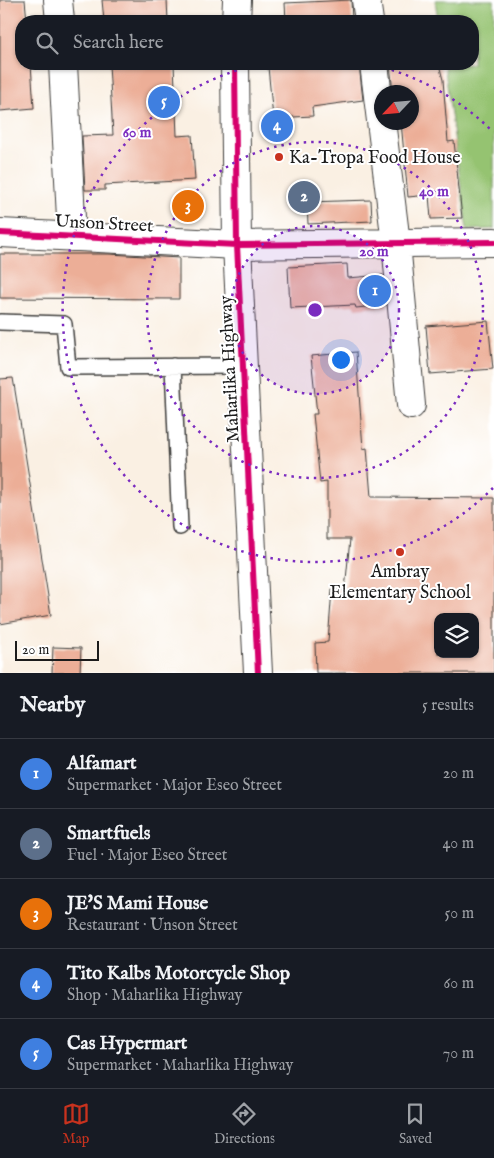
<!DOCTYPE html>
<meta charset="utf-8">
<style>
body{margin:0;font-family:"IM FELL English",serif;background:#242831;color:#f1f3f6}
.controls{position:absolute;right:15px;bottom:15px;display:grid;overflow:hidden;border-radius:10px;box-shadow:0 1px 4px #0004}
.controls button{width:45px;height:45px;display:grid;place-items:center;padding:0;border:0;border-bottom:1px solid #363941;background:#171b24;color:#f1f3f6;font:25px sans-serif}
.compass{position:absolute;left:374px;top:85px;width:45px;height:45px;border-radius:50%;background:#171b24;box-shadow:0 1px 4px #0004;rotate:244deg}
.scale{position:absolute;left:15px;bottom:12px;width:84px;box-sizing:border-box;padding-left:5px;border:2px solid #1c1c1c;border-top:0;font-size:14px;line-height:18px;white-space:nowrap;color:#1c1c1c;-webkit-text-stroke:4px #fff;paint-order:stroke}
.you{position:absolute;left:340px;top:359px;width:18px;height:18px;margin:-12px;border:4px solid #fff;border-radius:50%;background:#1a73e8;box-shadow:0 0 0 8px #1a73e833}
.badge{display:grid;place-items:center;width:32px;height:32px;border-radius:50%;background:#c8321e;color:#fff;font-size:16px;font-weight:700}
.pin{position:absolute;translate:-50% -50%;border:2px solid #fff;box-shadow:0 1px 5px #0006}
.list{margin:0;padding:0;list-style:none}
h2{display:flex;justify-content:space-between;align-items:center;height:65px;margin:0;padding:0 20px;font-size:21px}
h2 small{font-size:16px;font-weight:400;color:#9ea1a6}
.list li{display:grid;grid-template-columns:32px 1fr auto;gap:15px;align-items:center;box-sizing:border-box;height:70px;padding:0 20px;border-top:1px solid #363941}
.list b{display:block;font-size:19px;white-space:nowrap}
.list p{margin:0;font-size:16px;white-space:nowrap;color:#9ea1a6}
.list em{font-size:16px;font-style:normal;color:#9ea1a6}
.icon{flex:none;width:28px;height:28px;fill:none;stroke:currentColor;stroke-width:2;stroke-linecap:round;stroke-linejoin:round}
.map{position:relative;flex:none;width:494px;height:673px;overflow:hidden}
.search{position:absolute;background:#171b24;box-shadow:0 1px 4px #0004;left:15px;right:15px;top:15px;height:55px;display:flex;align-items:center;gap:12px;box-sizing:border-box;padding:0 18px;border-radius:20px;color:#9ea1a6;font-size:19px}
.sheet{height:415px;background:#171b24}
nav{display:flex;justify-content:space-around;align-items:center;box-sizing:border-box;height:70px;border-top:1px solid #363941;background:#171b24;font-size:14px;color:#9ea1a6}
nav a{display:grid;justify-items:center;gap:2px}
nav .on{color:#c8321e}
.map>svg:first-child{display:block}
.green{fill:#95c371;stroke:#587046}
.building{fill:#ecae97;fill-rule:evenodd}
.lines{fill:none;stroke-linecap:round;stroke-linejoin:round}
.lane-casing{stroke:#3d3c3a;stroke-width:18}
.street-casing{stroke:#3d3c3a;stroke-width:30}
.primary-casing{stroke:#3d3c3a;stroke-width:30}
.lane{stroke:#fff;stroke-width:15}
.street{stroke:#fff;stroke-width:28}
.primary{stroke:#fff;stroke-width:28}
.cycleway-casing{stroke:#fff;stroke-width:9}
.cycleway{stroke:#d6006c;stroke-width:6}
.ring{fill:none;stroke:#7b2cbf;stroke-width:2.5;stroke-dasharray:2.5 5}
.poi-dot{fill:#c8321e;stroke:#fff;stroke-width:2}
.labels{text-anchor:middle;stroke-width:4;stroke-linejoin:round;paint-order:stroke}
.poi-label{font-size:18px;fill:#1c1c1c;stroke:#fff;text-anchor:start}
.street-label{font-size:18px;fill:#1c1c1c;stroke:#fff}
.centre{fill:#7b2cbf;stroke:#fff;stroke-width:2.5}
.ring-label{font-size:15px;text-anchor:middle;font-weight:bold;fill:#7b2cbf;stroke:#fff;stroke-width:4;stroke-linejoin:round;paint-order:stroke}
</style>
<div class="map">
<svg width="494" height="673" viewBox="0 0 494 673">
<rect width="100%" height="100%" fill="#fff"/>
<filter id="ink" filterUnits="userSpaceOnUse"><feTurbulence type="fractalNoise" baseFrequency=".02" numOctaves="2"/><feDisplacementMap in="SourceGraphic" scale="10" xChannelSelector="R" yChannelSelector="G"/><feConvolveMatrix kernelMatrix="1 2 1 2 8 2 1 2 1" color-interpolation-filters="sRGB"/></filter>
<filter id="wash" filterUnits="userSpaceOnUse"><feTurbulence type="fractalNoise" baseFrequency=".0096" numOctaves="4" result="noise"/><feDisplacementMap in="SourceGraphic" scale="20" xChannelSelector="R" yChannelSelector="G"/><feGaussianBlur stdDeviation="1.12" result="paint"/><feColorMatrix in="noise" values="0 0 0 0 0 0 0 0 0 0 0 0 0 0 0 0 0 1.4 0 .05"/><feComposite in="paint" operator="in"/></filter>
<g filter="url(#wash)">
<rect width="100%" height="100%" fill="#faf0e3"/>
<path class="green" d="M 435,0 L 494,0 L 494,229 L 467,230 L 444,64 L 473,64 L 473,21 L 438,21 Z"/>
<g id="blocks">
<path class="building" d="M 0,0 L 25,0 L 27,21 L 21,21 L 21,64 L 31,64 L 34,108 L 0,111 Z
M 102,0 L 167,0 L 168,21 L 104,21 Z
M 351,0 L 352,21 L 286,21 L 285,3 Z
M 109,64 L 174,64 L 177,136 L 192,135 L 195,180 L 105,185 L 105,190 L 85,190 L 82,136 L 113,135 Z
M 315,64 L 359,64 L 363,100 L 312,107 L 313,116 L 273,118 L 268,67 Z
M 390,64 L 439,64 L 443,80 L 448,142 L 454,141 L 462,218 L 431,219 L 429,195 L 408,197 L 401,122 L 412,122 L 412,92 L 393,92 Z
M 371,200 L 372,221 L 308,224 L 307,202 Z
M 0,254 L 109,254 L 179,258 L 179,299 L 0,298 Z
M 347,264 L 348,278 L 383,275 L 386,305 L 356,308 L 355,305 L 290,308 L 288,267 Z
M 488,321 L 493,369 L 430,374 L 426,326 Z
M 356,352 L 363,449 L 367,448 L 371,497 L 494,498 L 494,673 L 316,673 L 315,643 L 328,642 L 332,589 L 345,590 L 350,539 L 327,539 L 327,482 L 320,483 L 313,414 L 317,414 L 311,356 ZM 438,617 L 475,617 L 475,654 L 438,654 Z
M 13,378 L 51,615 L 0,624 L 0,379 Z
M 53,647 L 81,648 L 80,673 L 52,673 Z"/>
</g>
</g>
<g filter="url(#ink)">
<use href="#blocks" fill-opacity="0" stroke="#3d3c3a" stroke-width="1"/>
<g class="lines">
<defs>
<path id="lane" d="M 0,322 L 64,324 L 68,367 L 244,366
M 173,366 L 180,527"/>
<path id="street" d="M 58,0 L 60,21
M 366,0 L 369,21
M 63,64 L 72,237
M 374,64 L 396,243 L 411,405
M 0,233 L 237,245 L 494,242"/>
<path id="primary" d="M 236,21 L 237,0
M 235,64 L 237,245 L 258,673"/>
</defs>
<use href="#lane" class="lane-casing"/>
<use href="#street" class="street-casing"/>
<use href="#primary" class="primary-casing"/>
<use href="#lane" class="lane"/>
<use href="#street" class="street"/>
<use href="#primary" class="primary"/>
<defs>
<path id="cycleway" d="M 235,64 L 237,245 L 258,673
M 0,233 L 237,245 L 494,242"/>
</defs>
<use href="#cycleway" class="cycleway-casing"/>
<use href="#cycleway" class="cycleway"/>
</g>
</g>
<circle cx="315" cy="310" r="84" fill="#7b2cbf" fill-opacity=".12"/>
<g class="ring">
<circle cx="315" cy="310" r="84"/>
<circle cx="315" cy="310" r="168"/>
<path d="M493 488A252 252 0 1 1 260 64M370 64A252 252 0 0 1 493 132"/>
</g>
<g class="poi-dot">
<circle cx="279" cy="157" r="5"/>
<circle cx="400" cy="552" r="5"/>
</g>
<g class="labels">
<g class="poi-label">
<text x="289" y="163">Ka-Tropa Food House</text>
<text x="400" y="577" text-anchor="middle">Ambray<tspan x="400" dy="21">Elementary School</tspan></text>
</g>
<g class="street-label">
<text transform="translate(104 223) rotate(3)" y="6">Unson Street</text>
<text transform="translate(229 369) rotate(-93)" y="6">Maharlika Highway</text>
</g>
</g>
<circle cx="315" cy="310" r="8" class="centre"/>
<g class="ring-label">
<text x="137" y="137">60 m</text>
<text x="434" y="196">40 m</text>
<text x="374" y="256">20 m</text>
</g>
</svg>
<div class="controls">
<button><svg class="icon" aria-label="layers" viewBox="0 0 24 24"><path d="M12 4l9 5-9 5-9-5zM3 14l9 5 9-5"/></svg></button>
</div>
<svg class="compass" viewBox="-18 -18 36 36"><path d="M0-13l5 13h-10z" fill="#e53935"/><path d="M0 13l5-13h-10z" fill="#9ea1a6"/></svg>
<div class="scale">20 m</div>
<div class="you"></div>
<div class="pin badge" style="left:375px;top:291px;background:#3f7fe0">1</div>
<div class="pin badge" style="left:304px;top:197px;background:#5c6f8a">2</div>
<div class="pin badge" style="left:188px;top:206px;background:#e8710a">3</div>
<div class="pin badge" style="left:277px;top:126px;background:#3f7fe0">4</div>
<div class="pin badge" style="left:164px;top:102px;background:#3f7fe0">5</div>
<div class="search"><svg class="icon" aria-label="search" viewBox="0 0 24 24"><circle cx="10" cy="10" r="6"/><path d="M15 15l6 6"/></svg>Search here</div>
</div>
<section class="sheet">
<h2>Nearby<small>5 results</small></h2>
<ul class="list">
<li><span class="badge" style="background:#3f7fe0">1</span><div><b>Alfamart</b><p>Supermarket · Major Eseo Street</p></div><em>20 m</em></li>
<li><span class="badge" style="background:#5c6f8a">2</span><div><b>Smartfuels</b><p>Fuel · Major Eseo Street</p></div><em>40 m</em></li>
<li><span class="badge" style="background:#e8710a">3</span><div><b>JE'S Mami House</b><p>Restaurant · Unson Street</p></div><em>50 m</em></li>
<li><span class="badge" style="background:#3f7fe0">4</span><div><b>Tito Kalbs Motorcycle Shop</b><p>Shop · Maharlika Highway</p></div><em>60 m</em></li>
<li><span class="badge" style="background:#3f7fe0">5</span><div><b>Cas Hypermart</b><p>Supermarket · Maharlika Highway</p></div><em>70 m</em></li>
</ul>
</section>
<nav>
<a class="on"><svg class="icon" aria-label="map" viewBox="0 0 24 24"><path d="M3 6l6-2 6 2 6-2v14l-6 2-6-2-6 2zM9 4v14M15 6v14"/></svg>Map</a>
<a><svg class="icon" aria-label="directions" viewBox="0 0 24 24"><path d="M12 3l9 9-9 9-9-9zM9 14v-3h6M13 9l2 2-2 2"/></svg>Directions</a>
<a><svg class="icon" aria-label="saved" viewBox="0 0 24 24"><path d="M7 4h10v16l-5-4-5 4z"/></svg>Saved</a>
</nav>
